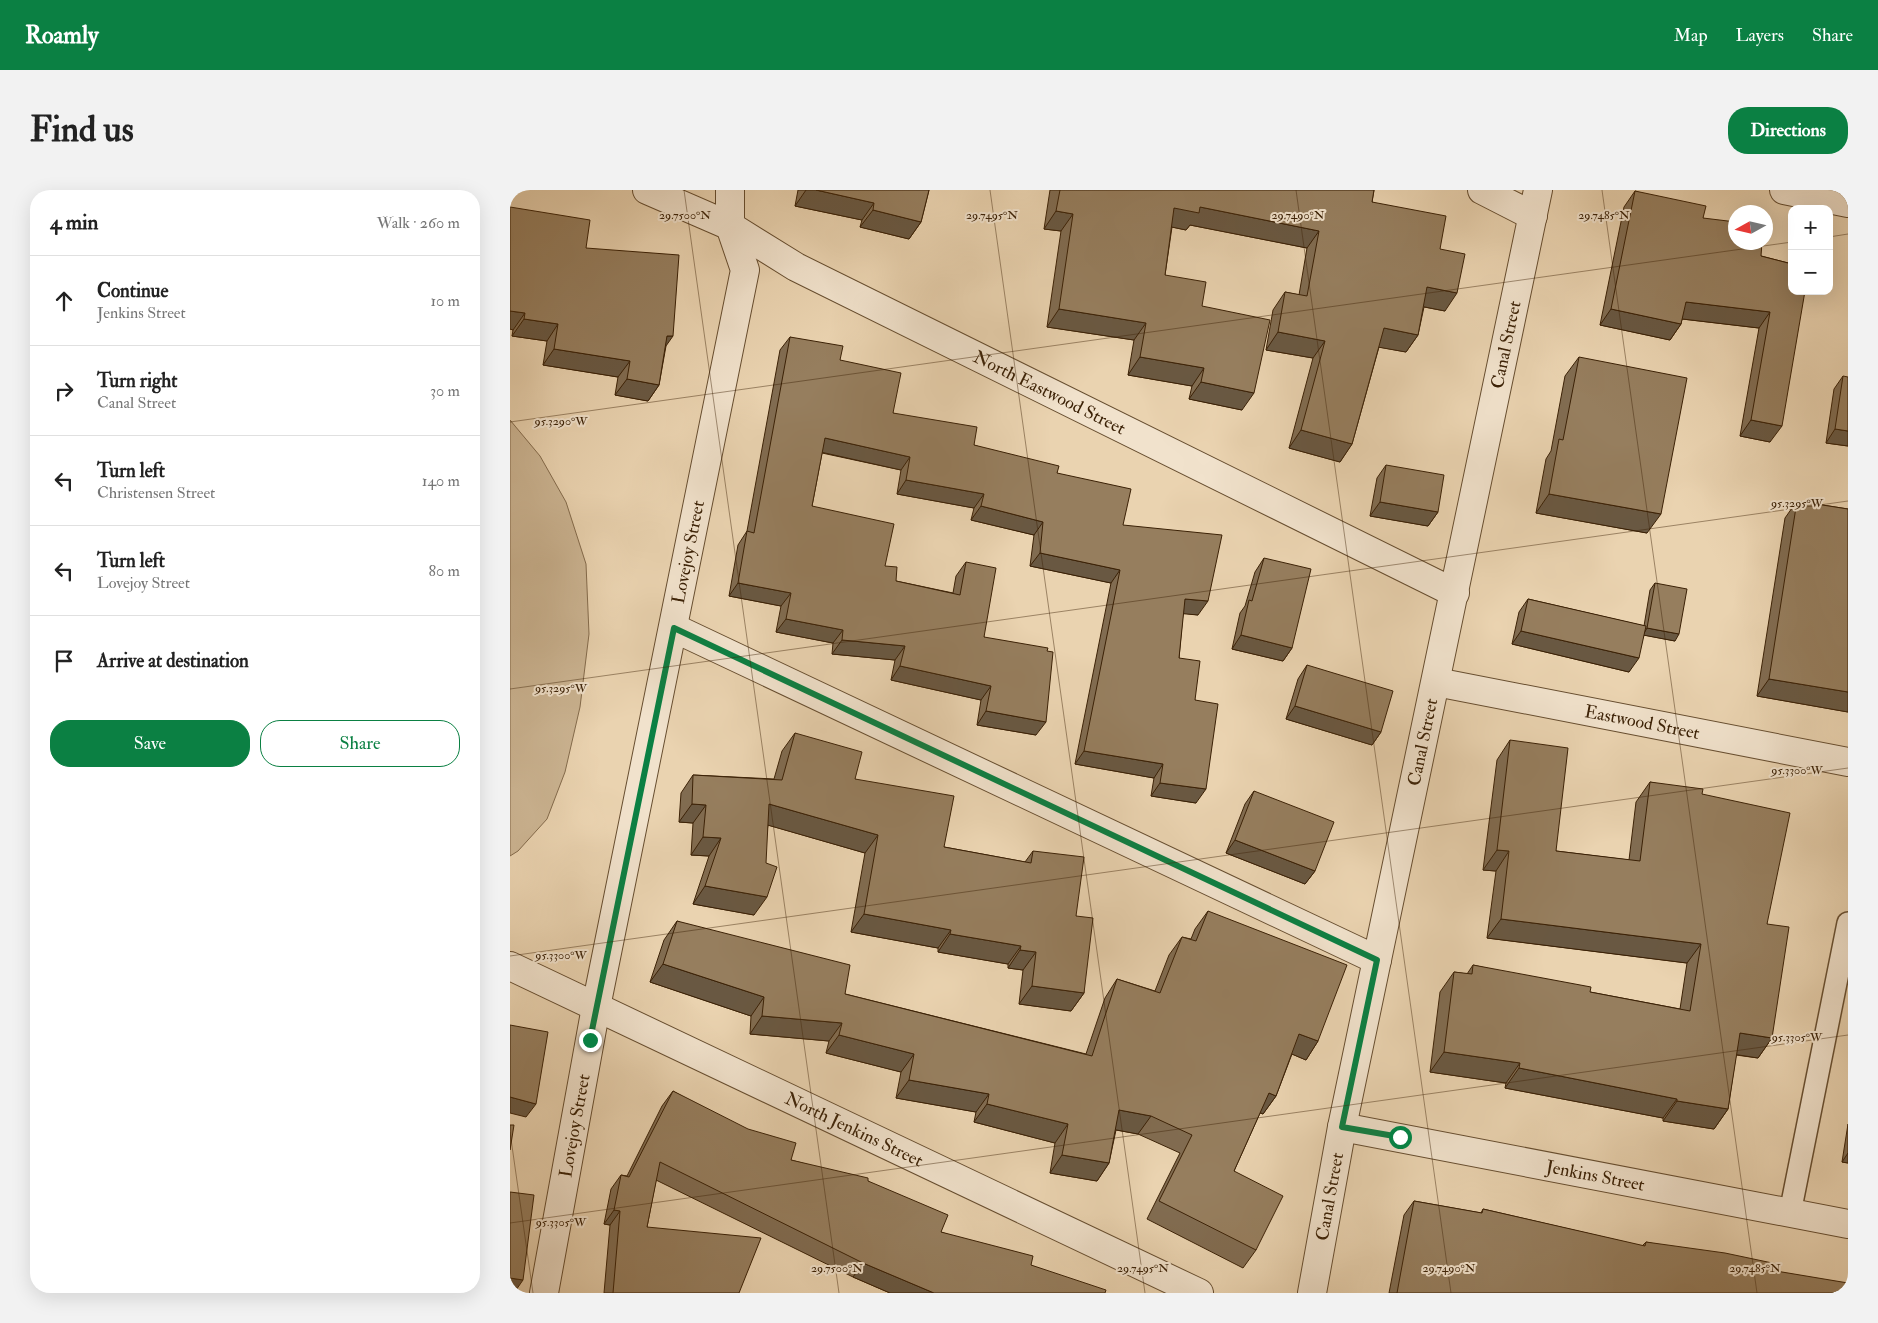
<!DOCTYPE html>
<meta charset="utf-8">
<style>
body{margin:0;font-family:"IM FELL Double Pica",serif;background:#f2f2f2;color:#222}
.controls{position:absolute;right:15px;top:15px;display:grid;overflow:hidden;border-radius:10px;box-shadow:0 5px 20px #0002}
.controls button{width:45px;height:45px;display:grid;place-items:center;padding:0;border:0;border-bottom:1px solid #e0e0e0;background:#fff;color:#222;font:25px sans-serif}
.compass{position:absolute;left:1218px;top:15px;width:45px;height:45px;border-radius:50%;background:#fff;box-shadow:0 5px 20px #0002;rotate:262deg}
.stop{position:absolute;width:15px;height:15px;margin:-11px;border:4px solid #0b8043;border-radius:50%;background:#fff}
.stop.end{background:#0b8043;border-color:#fff;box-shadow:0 1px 5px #0008}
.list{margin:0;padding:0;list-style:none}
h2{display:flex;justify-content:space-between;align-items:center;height:65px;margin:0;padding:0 20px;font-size:21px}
h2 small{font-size:16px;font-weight:400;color:#767676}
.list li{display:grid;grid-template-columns:32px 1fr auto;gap:15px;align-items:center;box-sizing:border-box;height:90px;padding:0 20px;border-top:1px solid #e0e0e0}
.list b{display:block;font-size:19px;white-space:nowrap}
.list p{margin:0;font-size:16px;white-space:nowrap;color:#767676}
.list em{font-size:16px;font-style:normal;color:#767676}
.actions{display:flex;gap:10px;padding:15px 20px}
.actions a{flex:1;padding:11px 0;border:1px solid #0b8043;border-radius:20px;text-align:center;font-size:18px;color:#0b8043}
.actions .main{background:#0b8043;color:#fff}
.icon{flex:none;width:28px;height:28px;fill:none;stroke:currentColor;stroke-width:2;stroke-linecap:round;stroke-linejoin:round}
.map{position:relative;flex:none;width:1338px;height:1103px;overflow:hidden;border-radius:20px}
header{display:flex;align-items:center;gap:30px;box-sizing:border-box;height:70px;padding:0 25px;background:#0b8043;color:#fff}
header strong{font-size:24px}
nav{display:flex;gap:28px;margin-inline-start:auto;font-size:18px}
.intro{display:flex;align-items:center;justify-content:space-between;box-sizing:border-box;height:120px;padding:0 30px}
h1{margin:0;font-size:35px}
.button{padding:12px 22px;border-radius:20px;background:#0b8043;color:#fff;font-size:18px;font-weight:700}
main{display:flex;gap:30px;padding:0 30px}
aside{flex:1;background:#fff;border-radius:20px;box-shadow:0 5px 20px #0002}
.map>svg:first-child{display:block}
.park{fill:#ccb593;stroke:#846b4c}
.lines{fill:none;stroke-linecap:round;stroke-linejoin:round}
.service-casing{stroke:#674e30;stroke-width:24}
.minor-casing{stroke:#674e30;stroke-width:30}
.tertiary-casing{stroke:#674e30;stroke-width:30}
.service{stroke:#f1e2cc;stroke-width:21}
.minor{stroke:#f1e2cc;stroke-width:28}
.tertiary{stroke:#f1e2cc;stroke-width:28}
.wall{fill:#816c51;stroke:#3b2106}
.shaded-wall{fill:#695842;stroke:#3b2106}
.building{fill:#967e5e;stroke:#3b2106}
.route{stroke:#0b8043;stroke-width:6}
.ticks{fill:none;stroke:#3b2106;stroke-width:1;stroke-opacity:0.45}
.labels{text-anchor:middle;stroke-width:4;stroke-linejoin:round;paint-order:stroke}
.street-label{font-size:18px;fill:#3b2106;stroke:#f1e2cc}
.ticks-label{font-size:12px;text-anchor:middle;fill:#3b2106;stroke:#f1e2cc;stroke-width:4;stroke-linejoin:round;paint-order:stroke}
</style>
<header>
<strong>Roamly</strong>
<nav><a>Map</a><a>Layers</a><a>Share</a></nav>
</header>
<div class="intro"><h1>Find us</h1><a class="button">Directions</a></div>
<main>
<aside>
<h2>4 min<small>Walk · 260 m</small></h2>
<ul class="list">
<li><svg class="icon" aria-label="ahead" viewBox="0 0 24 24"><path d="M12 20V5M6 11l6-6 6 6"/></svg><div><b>Continue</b><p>Jenkins Street</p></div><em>10 m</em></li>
<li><svg class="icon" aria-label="right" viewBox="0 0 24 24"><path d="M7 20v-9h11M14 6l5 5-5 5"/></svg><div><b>Turn right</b><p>Canal Street</p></div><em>30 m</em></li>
<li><svg class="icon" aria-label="left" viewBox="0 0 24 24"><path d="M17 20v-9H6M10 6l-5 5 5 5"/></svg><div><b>Turn left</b><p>Christensen Street</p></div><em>140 m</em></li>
<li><svg class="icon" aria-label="left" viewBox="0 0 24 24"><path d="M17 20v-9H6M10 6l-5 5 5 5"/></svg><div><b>Turn left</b><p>Lovejoy Street</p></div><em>80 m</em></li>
<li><svg class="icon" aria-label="arrive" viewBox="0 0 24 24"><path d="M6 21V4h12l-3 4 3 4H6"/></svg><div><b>Arrive at destination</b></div></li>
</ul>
<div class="actions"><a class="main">Save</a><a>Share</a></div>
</aside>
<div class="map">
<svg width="1338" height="1103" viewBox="0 0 1338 1103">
<rect width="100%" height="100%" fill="#ead3b0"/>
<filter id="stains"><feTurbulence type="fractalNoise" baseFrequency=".004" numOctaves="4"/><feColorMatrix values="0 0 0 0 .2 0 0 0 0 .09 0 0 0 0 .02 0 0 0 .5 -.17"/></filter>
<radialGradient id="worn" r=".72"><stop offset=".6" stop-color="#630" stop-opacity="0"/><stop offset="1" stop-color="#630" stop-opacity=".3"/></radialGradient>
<path class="park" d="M 0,230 L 30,266 L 56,312 L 76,374 L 79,444 L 70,517 L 55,582 L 37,629 L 8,661 L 0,666 Z"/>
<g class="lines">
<defs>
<path id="service" d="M 1280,1023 L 1338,733"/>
<g id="minor">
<path id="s1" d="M 137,0 L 220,36 L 286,77 L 945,403"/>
<path d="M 972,0 L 1023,26"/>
<path d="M 1274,0 L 1338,13"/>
<path d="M 164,438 L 867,770"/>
<path id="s2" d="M 926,492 L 1338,572"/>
<path id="s3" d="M 0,776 L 689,1103"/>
<path id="s4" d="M 832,937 L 1338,1034"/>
<path id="s5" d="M 34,1103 L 86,817 L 235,80 L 220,36 L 220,0"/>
</g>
<g id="tertiary">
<path id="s6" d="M 802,1103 L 832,937 L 1028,0"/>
</g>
</defs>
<use href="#service" class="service-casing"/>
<use href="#minor" class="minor-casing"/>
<use href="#tertiary" class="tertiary-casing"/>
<use href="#service" class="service"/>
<use href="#minor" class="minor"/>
<use href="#tertiary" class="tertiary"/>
</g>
<path class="wall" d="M 288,0 L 419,0 L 411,32 L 399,49 L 350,37 L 352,30 L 285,16 Z
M 540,0 L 864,0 L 862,12 L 930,59 L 935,121 L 914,117 L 908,145 L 896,162 L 869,157 L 842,254 L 830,272 L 779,258 L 803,168 L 756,160 L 763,120 L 775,102 L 789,105 L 797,58 L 680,35 L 676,40 L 662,37 L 655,85 L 692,116 L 732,220 L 679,209 L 682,196 L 618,185 L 624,150 L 537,137 L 551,41 L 534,39 Z
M 1125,1 L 1193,28 L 1251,66 L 1282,74 L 1260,252 L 1230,246 L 1249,138 L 1172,129 L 1171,134 L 1160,150 L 1090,135 L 1114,17 Z
M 76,58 L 156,156 L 149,195 L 138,211 L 105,205 L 108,187 L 33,175 L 37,151 L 2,146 L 3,140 L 0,139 Z
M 280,147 L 330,170 L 383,223 L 464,255 L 547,283 L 613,335 L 688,425 L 673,423 L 669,468 L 685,510 L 686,613 L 641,606 L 644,588 L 565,574 L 601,393 L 520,376 L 524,345 L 461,330 L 464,318 L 387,304 L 391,280 L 312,263 L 302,316 L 375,376 L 386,391 L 443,403 L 446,386 L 456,372 L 474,447 L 526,545 L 467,535 L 471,510 L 381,490 L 385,470 L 322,464 L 323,453 L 266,442 L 271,416 L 219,406 L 228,355 L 237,341 L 270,160 Z
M 1069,167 L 1137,343 L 1026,323 L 1036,269 L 1041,261 L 1055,186 Z
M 1333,186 L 1338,256 L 1316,253 L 1324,199 Z
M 876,275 L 928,322 L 918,336 L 860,326 L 867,288 Z
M 1287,311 L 1338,319 L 1338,522 L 1247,506 L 1275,328 Z
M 754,368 L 782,458 L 773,471 L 722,459 L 730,423 L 735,416 L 745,382 Z
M 1145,393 L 1165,451 L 1134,445 L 1119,482 L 1002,454 L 1009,422 L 1018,409 L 1134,436 L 1140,400 Z
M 797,475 L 871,542 L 862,555 L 776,529 L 788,489 Z
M 285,543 L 434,657 L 515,672 L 523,661 L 566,726 L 574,803 L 561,821 L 509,814 L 513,780 L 498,778 L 498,774 L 428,762 L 428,758 L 341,742 L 355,663 L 258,635 L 244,725 L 183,714 L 199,666 L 181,665 L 183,633 L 169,632 L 171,603 L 183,585 L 264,589 L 272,561 Z
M 1000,550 L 1046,661 L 1119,670 L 1126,612 L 1140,592 L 1192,604 L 1257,734 L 1262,848 L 1248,868 L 1226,865 L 1218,919 L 1204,939 L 1153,931 L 1153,928 L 995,898 L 996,893 L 920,882 L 930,802 L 944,782 L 957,784 L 963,775 L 1080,802 L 1170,819 L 1177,773 L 977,748 L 986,681 L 973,680 L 987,570 Z
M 744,601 L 805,681 L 795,694 L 716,663 L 735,614 Z
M 698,721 L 808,851 L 796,870 L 782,864 L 766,906 L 753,924 L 750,923 L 724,981 L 746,1060 L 733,1078 L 637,1029 L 670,963 L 628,944 L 606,940 L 599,973 L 587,991 L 540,983 L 545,953 L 464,932 L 466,922 L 386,908 L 391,882 L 316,863 L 319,851 L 240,844 L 241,826 L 140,792 L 154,750 L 167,731 L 335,804 L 576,864 L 595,808 L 607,789 L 645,801 L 659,765 L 672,747 L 681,749 L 685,739 Z
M 163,901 L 281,970 L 358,991 L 431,1042 L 595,1103 L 380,1103 L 343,1087 L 146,990 L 137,1037 L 229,1103 L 94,1103 L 100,1035 L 94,1034 L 101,999 L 111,985 L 117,986 L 152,916 Z
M 1338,934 L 1338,973 L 1332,972 Z
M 904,1011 L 971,1023 L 973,1019 L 1132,1056 L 1136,1052 L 1266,1081 L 1338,1103 L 879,1103 L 894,1025 Z"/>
<path class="shaded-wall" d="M 296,0 L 306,0 L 364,13 L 352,30 L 285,16 Z
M 690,17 L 809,41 L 797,58 L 680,35 L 676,40 L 652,35 L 664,18 Z
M 363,20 L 411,32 L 399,49 L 350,37 Z
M 546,21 L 563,24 L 551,41 L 534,39 Z
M 917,97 L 947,103 L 935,121 L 905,115 Z
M 1176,112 L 1260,122 L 1249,138 L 1164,128 Z
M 549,119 L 636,133 L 624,150 L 537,137 Z
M 1101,119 L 1171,134 L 1160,150 L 1090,135 Z
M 0,121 L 15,123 L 3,140 L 0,139 Z
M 14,129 L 48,134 L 37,151 L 2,146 Z
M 874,138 L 908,145 L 896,162 L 862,156 Z
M 768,142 L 815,151 L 803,168 L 756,160 Z
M 157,146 L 163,146 L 151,163 Z
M 44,159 L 120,171 L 108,187 L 33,175 Z
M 630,167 L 694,178 L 682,196 L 618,185 Z
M 117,189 L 149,195 L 138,211 L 105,205 Z
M 691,192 L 744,203 L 732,220 L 679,209 Z
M 1241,230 L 1272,236 L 1260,252 L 1230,246 Z
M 1325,239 L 1338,241 L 1338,256 L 1316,253 Z
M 791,240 L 842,254 L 830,272 L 779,258 Z
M 315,248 L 400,267 L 391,280 L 306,261 Z
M 396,290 L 474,304 L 464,318 L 387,304 Z
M 1039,304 L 1151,324 L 1137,343 L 1026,323 Z
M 870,312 L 928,322 L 918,336 L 860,326 Z
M 471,316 L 533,332 L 524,345 L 461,330 Z
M 530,363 L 610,380 L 601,393 L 520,376 Z
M 228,393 L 281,403 L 271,416 L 219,406 Z
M 675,409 L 698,411 L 688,425 L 665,423 Z
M 276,429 L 333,440 L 323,453 L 266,442 Z
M 1137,438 L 1169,444 L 1165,451 L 1133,445 Z
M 1011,441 L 1129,468 L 1119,482 L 1002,454 Z
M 731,445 L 782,458 L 773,471 L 722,459 Z
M 332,450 L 395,456 L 385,470 L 322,464 Z
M 390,476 L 481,496 L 471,510 L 381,490 Z
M 1259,489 L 1338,502 L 1338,522 L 1247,506 Z
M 785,516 L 871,542 L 862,555 L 776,529 Z
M 476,521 L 536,532 L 526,545 L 467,535 Z
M 574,561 L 653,574 L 644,588 L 565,574 Z
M 650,593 L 696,599 L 686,613 L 641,606 Z
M 182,614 L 196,615 L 183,633 L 169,632 Z
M 259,614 L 368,645 L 355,663 L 247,632 Z
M 193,647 L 211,648 L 199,666 L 181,665 Z
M 725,650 L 805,681 L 795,694 L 716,663 Z
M 987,660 L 999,661 L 986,681 L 973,680 Z
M 195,696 L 257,707 L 244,725 L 183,714 Z
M 354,724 L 441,740 L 428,758 L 341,742 Z
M 991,729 L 1191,754 L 1177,773 L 977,748 Z
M 440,744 L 511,756 L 498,774 L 428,762 Z
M 510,760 L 526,762 L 513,780 L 498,778 Z
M 153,774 L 254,807 L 241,826 L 140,792 Z
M 522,796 L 574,803 L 561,821 L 509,814 Z
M 252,826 L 332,833 L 319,851 L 240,844 Z
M 1230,843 L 1262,848 L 1248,868 L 1216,863 Z
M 789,844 L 808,851 L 796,870 L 777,862 Z
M 329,845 L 404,864 L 391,882 L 316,863 Z
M 934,862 L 1010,873 L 996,893 L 920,882 Z
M 1009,878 L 1167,909 L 1153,928 L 995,898 Z
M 399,890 L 479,904 L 466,922 L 386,908 Z
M 759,903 L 766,906 L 753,924 L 747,921 Z
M 0,907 L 26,914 L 16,927 L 0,923 Z
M 1167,911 L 1218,919 L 1204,939 L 1153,931 Z
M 477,914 L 558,934 L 545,953 L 464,932 Z
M 609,920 L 641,926 L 628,944 L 596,938 Z
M 1338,963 L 1338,973 L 1332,972 Z
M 552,965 L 599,973 L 587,991 L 540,983 Z
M 104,1020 L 110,1021 L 100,1035 L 94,1034 Z
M 353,1073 L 424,1103 L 380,1103 L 343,1087 Z
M 0,1088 L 13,1090 L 4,1103 L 0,1103 Z"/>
<path class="building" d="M 306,0 L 419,0 L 411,32 L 363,20 L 364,13 Z
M 550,0 L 864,0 L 862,12 L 936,26 L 930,59 L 955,64 L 947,103 L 917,97 L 908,145 L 874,138 L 842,254 L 791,240 L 815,151 L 768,142 L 775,102 L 797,106 L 809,41 L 690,17 L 689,23 L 664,18 L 655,85 L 696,92 L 692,116 L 760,130 L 744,203 L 691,192 L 694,178 L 630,167 L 636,133 L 549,119 L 563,24 L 546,21 Z
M 1125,1 L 1196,16 L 1193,28 L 1226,32 L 1226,52 L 1252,52 L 1251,66 L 1282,74 L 1282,101 L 1295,101 L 1272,236 L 1241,230 L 1260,122 L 1176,112 L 1171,134 L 1101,119 Z
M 0,17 L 80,30 L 76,58 L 169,65 L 163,146 L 157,146 L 149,195 L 117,189 L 120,171 L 44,159 L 48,134 L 14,129 L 15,123 L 0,121 Z
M 280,147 L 333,156 L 330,170 L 391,183 L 383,223 L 467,237 L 464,255 L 549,276 L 547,283 L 621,299 L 613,335 L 712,345 L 698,411 L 675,409 L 669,468 L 690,471 L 685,510 L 708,514 L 696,599 L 650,593 L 653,574 L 574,561 L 610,380 L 530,363 L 533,332 L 471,316 L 474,304 L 396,290 L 400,267 L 315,248 L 302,316 L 384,334 L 375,376 L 387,377 L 386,391 L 450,405 L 456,372 L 486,378 L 474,447 L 538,458 L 537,461 L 543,462 L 536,532 L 476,521 L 481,496 L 390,476 L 395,456 L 332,450 L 333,440 L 276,429 L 281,403 L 228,393 L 237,341 L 244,343 Z
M 1069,167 L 1177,188 L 1151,324 L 1039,304 L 1049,249 L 1053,250 Z
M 1333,186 L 1338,187 L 1338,241 L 1325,239 Z
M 876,275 L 934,285 L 928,322 L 870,312 Z
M 1287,311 L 1338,319 L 1338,502 L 1259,489 Z
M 754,368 L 801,379 L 782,458 L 731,445 L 739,410 L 742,411 Z
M 1145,393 L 1177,399 L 1169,444 L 1137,438 Z
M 1018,409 L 1136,436 L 1129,468 L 1011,441 Z
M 797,475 L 883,501 L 871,542 L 785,516 Z
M 285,543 L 352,562 L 345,589 L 444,606 L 434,657 L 521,673 L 523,661 L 574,667 L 566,726 L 583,728 L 574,803 L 522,796 L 526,762 L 510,760 L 511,756 L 440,744 L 441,740 L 354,724 L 368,645 L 259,614 L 256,673 L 267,677 L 257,707 L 195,696 L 211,648 L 193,647 L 196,615 L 182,614 L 183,585 L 272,590 Z
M 1000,550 L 1058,558 L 1046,661 L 1130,671 L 1140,592 L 1193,599 L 1192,604 L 1280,623 L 1257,734 L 1279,737 L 1262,848 L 1230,843 L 1218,919 L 1167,911 L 1167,909 L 1009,878 L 1010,873 L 934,862 L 944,782 L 962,784 L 963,775 L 1081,797 L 1080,802 L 1180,821 L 1191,754 L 991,729 L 999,661 L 987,660 Z
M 744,601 L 824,632 L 805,681 L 725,650 Z
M 698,721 L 837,775 L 808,851 L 789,844 L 766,906 L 759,903 L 724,981 L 773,1006 L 746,1060 L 649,1011 L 682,945 L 641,926 L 609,920 L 599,973 L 552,965 L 558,934 L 477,914 L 479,904 L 399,890 L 404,864 L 329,845 L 332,833 L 252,826 L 254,807 L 153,774 L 167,731 L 340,775 L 335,804 L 582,866 L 607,789 L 650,803 L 672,747 L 686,751 Z
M 0,835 L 38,842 L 26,914 L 0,907 Z
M 163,901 L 238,939 L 286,953 L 281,970 L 358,988 L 358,991 L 438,1025 L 431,1042 L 523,1066 L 521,1075 L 596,1100 L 595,1103 L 424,1103 L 353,1073 L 150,972 L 137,1037 L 251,1048 L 229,1103 L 103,1103 L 110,1021 L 104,1020 L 111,985 L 119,987 Z
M 0,935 L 4,935 L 0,960 Z
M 0,1002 L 24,1005 L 13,1090 L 0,1088 Z
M 904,1011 L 972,1023 L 973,1019 L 1135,1056 L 1136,1052 L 1215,1063 L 1267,1074 L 1266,1081 L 1338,1093 L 1338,1103 L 887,1103 Z"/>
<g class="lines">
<path class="route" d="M 80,850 L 164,438 L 867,770 L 832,937 L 890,947"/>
</g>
<path class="ticks" d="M 174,0 L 329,1103M 480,0 L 635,1103M 786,0 L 941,1103M 1092,0 L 1247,1103M 1319,47 L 1338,44M 0,232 L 1282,52M 0,499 L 1338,311M 0,766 L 1338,578M 0,942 L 23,1103M 0,1033 L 1338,845"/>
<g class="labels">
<g class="street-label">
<text dy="6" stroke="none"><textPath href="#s6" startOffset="968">Canal Street</textPath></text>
<text dy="6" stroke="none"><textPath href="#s1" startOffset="451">North Eastwood Street</textPath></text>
<text dy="6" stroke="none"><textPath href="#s5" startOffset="755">Lovejoy Street</textPath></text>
<text dy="6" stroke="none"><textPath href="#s2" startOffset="210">Eastwood Street</textPath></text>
<text dy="6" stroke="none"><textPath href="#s6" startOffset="562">Canal Street</textPath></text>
<text dy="6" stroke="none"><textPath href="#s5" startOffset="170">Lovejoy Street</textPath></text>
<text dy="6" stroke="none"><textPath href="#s3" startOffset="381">North Jenkins Street</textPath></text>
<text dy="6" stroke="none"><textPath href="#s4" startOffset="258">Jenkins Street</textPath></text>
<text dy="6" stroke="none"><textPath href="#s6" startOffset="98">Canal Street</textPath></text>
</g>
</g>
<g class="ticks-label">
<text x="175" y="29">29.7500°N</text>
<text x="482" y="29">29.7495°N</text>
<text x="788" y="29">29.7490°N</text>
<text x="1094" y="29">29.7485°N</text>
<text x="51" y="235">95.3290°W</text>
<text x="1287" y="317">95.3295°W</text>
<text x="51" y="502">95.3295°W</text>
<text x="1287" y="584">95.3300°W</text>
<text x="51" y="769">95.3300°W</text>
<text x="1287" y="851">95.3305°W</text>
<text x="51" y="1036">95.3305°W</text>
<text x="327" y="1082">29.7500°N</text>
<text x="633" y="1082">29.7495°N</text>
<text x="939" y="1082">29.7490°N</text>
<text x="1245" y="1082">29.7485°N</text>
</g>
<rect width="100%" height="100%" filter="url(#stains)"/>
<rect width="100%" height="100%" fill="url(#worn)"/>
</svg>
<div class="controls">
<button>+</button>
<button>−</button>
</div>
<svg class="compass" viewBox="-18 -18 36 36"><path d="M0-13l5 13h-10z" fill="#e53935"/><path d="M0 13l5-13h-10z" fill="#767676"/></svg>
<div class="stop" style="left:890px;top:947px"></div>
<div class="stop end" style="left:80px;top:850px"></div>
</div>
</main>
